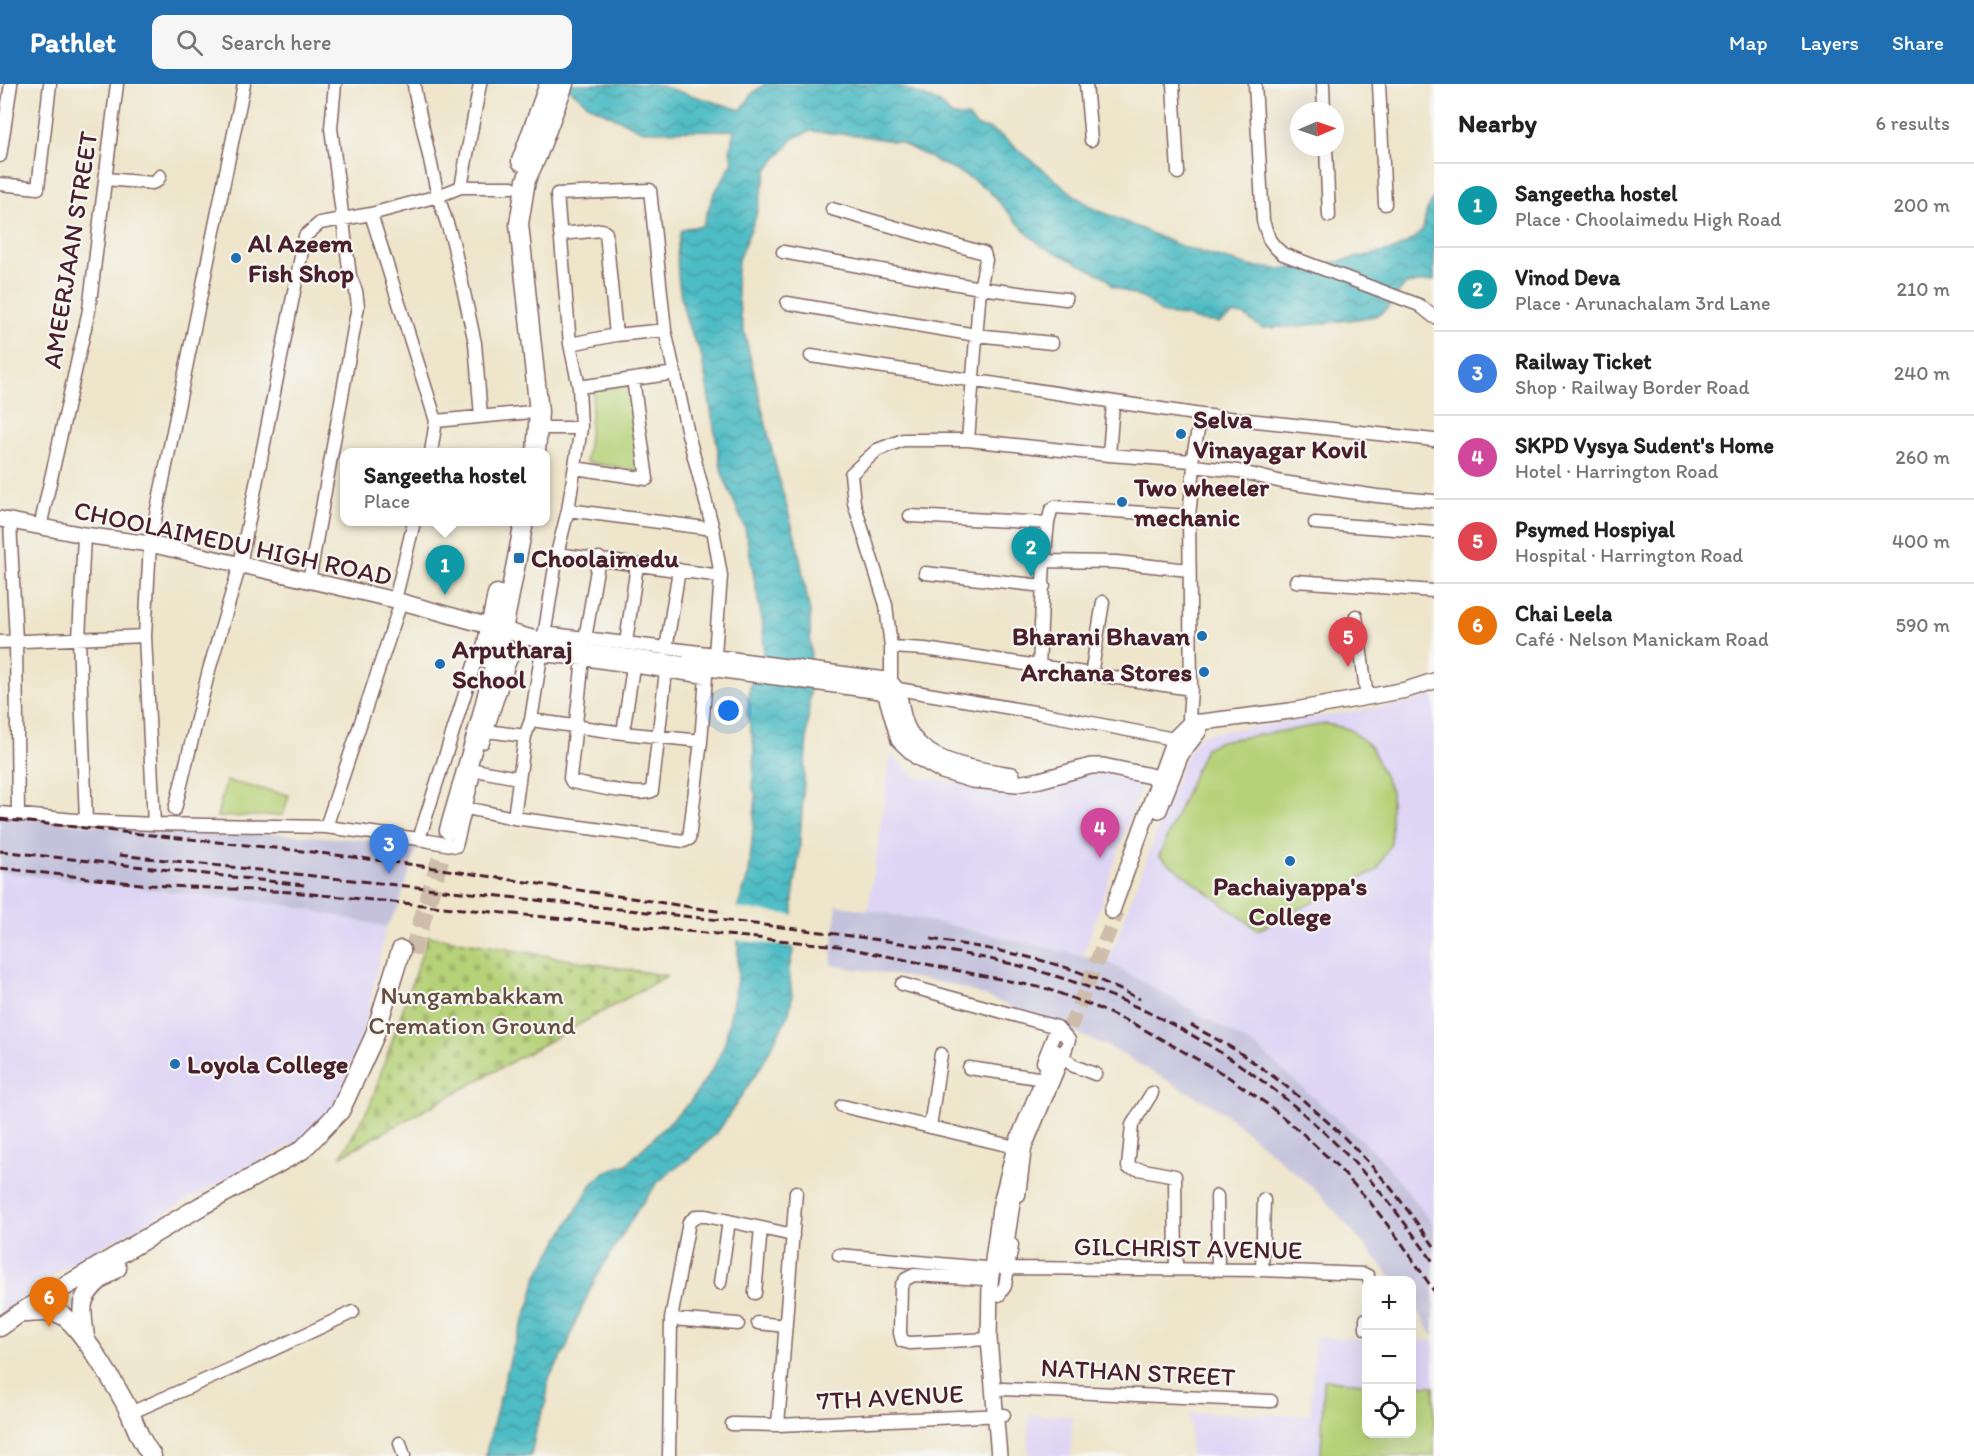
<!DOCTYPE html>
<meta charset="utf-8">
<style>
body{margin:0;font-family:Itim,sans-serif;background:#f6f6f6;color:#222}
.controls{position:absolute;right:18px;bottom:18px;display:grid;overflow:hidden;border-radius:12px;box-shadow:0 6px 24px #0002}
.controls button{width:54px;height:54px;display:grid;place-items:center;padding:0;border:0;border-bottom:2px solid #e0e0e0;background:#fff;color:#222;font:30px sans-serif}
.compass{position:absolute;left:1290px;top:18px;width:54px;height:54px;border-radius:50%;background:#fff;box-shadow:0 6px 24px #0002;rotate:88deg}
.you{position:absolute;left:729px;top:627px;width:21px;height:21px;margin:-15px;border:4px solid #fff;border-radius:50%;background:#1a73e8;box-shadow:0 0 0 9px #1a73e833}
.badge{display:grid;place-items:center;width:39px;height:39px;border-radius:50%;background:#1f6fb2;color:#fff;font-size:20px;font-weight:700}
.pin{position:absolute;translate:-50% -50px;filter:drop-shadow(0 2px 3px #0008)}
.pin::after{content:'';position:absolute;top:32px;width:21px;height:18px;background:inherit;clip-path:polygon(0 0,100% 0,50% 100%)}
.popup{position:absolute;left:340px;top:364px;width:210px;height:78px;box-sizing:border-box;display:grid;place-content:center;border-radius:12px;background:#fff;filter:drop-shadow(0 2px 4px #0005);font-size:20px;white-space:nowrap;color:#767676}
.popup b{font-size:22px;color:#222}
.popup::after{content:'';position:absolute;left:50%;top:100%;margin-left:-12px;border:12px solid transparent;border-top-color:#fff}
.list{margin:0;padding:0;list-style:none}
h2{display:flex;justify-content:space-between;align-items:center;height:78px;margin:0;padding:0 24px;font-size:26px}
h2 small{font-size:20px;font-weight:400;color:#767676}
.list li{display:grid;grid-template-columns:39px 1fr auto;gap:18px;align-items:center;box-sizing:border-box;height:84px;padding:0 24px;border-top:2px solid #e0e0e0}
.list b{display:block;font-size:22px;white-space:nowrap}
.list p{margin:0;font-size:20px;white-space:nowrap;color:#767676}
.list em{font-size:20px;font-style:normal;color:#767676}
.icon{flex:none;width:33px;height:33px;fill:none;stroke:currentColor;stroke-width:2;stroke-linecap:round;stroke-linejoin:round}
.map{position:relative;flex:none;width:1434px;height:1372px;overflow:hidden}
header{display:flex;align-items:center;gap:36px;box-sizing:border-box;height:84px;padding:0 30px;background:#1f6fb2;color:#fff}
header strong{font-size:28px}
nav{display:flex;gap:33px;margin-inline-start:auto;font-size:21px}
.search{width:420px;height:54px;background:#f6f6f6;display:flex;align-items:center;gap:15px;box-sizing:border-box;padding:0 21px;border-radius:12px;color:#767676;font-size:22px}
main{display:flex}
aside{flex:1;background:#fff}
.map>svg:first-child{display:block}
.built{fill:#ded5f5}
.railway{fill:#c3c1db}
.cemetery{fill:url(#cemetery-stones);stroke:#807852;stroke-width:1.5}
.green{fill:#b6d278;stroke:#807852;stroke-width:1.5}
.water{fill:url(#water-waves);stroke:#4c6e78;stroke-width:1.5}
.pier{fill:#eee5ca}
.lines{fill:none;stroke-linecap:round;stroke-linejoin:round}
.tertiary-tunnel{stroke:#cdbdaa;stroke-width:15;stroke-dasharray:15 8;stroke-linecap:butt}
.secondary-tunnel{stroke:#cdbdaa;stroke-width:18;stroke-dasharray:18 9;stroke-linecap:butt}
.minor-casing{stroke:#836463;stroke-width:15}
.tertiary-casing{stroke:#836463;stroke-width:18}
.secondary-casing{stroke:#836463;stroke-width:21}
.minor{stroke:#fff;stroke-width:12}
.tertiary{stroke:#fff;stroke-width:15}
.secondary{stroke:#fff;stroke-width:18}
.rail{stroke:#4a1f2b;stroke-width:3;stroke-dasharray:9 4.5;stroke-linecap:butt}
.poi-dot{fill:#1f6fb2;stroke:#f6f6f2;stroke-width:2}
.labels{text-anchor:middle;stroke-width:4.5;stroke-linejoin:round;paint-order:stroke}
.poi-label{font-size:26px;font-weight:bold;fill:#4a1f2b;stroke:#f6f6f2;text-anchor:start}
.street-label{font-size:26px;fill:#4a1f2b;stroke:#f6f6f2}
.park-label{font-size:26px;fill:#654c3e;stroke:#f6f6f2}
</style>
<header>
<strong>Pathlet</strong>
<div class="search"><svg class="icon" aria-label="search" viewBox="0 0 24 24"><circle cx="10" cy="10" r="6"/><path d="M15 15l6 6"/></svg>Search here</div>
<nav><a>Map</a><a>Layers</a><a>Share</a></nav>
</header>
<main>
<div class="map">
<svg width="1434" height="1372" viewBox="0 0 1434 1372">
<defs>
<pattern id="cemetery-stones" width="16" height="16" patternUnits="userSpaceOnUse" patternTransform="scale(1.5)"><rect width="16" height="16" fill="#b6d278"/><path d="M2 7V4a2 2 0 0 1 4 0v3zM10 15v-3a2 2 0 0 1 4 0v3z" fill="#9eb468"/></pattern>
<pattern id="water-waves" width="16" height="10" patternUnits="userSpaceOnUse" patternTransform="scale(1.5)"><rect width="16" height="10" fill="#4ebcc4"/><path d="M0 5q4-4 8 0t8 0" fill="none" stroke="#43989f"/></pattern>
</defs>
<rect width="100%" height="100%" fill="#f6f6f2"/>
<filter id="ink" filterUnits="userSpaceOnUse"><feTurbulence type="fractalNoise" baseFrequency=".0167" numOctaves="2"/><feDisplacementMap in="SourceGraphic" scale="12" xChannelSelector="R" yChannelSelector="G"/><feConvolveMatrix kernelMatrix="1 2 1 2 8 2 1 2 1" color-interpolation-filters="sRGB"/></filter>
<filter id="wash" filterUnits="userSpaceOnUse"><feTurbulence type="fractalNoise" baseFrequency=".008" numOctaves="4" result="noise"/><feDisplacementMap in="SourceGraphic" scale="24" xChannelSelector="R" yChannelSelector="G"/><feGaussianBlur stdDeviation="1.35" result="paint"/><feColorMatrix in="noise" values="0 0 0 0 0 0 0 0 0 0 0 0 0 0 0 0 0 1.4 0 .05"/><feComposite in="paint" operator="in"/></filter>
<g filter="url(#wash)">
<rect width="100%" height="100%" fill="#eee5ca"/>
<path class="built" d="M 1434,612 L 1434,1141 L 1381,1074 L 1259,965 L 1108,878 L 1184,676 L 1200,651 L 1403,620 Z
M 891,671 L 915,692 L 977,704 L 1022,706 L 1096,687 L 1141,701 L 1083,872 L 940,839 L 868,827 Z
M 0,788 L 288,821 L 386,843 L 366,937 L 335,1023 L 304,1053 L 61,1185 L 0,1229 Z
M 1315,1253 L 1366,1255 L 1366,1350 L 1412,1350 L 1412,1256 L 1434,1257 L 1434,1372 L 1190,1372 L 1190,1329 L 1310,1331 Z
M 1029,1331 L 1072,1332 L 1071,1372 L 1028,1372 Z"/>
<path class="railway" d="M 0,732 L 154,747 L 280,750 L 418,760 L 398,824 L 386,843 L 288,821 L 0,788 Z
M 837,821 L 940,839 L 1108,878 L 1259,965 L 1381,1074 L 1434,1141 L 1434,1253 L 1412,1218 L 1412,1196 L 1394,1196 L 1322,1112 L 1226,1030 L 1109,963 L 982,911 L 951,900 L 831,881 Z"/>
<path class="cemetery" d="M 428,852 L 667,892 L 341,1072 L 370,1021 Z"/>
<path class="green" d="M 633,301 L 643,387 L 586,378 L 594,305 Z
M 1326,640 L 1349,645 L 1370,662 L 1391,707 L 1391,759 L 1377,786 L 1258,846 L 1159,772 L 1205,664 L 1220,657 Z
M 226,697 L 289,711 L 283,731 L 217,733 Z
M 1324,1296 L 1366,1299 L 1366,1350 L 1412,1350 L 1412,1301 L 1434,1302 L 1434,1372 L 1321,1372 Z"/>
<path class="water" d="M 564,0 L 654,0 L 741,26 L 753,9 L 765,0 L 894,0 L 940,19 L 951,31 L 960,33 L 968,32 L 976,42 L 989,45 L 999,50 L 1078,114 L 1095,125 L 1183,163 L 1249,182 L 1278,185 L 1321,181 L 1394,166 L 1414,155 L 1423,145 L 1427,126 L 1434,113 L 1434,196 L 1406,200 C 1394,212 1390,229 1371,233 L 1301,242 L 1262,244 L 1243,231 L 1234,230 L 1219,239 L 1195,236 L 1186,232 L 1164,230 L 1144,215 L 1112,202 L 1107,194 L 1098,189 L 1042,162 L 1029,151 L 988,106 L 972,95 L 899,58 L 855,51 L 810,47 L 794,54 L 767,86 L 755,135 L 738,176 L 736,198 L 741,234 L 777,388 L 798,463 L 810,529 L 811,592 L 799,771 L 793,814 L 793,867 L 789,885 L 792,913 L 789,929 L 763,979 L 717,1049 L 687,1076 L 670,1088 L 657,1099 L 636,1128 L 595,1195 L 576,1237 L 566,1265 L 549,1294 L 546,1317 L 536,1345 L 531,1372 L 485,1372 L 513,1264 L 531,1217 L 537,1192 L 592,1100 L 605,1088 L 627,1080 L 690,1018 L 714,983 L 725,959 L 738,891 L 738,822 L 749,789 L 756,712 L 753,704 L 754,661 L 747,629 L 750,603 L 764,566 L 763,542 L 745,444 L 722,389 L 701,269 C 699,263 695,258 692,252 C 681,223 672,177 681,147 L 686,144 L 702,142 L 714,110 L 733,78 L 730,67 L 734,46 L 643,47 L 589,21 Z"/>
<path class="pier" d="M 735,824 L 796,831 L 795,863 L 736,856 Z"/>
</g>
<g filter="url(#ink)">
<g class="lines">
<path class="tertiary-tunnel" d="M 1061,965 L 1117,828"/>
<path class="secondary-tunnel" d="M 412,870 L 449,746"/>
<defs>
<path id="minor" d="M 414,0 L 415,9 L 438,112 L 453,158 L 475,259 L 481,332
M 1086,0 L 1091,56
M 1173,0 L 1178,89
M 1255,0 L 1263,137 L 1269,155 L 1275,163 L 1283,170 L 1419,221 L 1434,233
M 1323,0 L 1324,27
M 1379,0 L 1385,120
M 1326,63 L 1329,132
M 0,72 L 11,0
M 106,95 L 152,99 L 157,97 L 160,92
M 0,100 L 38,104 L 50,0
M 461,103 L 480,0
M 832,125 L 984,169 L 986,176 L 980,204 L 968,356
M 371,130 L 436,337 L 431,368
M 560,150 L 602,146 L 606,149 L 616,251
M 783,168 L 980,204 L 1066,215
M 787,219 L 976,251 L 1052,259
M 570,260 L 616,251 L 665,246
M 811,272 L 1201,331 L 1434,356
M 579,303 L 675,289
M 436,337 L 531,328
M 538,344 L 581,344
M 1109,371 L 1113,319
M 1194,382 L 1238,387 L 1282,398 L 1377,412 L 1434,417
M 575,384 L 647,395 L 633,295
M 568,426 L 713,445
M 910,432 L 1048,439
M 10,438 L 16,557 L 18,731
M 1315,439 L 1434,448
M 40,443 L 89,226 L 117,0
M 84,451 L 79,555 L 86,737
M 557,470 L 721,492
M 1044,477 L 1116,478 L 1188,486
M 925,489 L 1044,502
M 309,497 L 358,222 L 356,207 L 350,192 L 331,44 L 335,0
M 1296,497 L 1434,507
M 395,516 L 414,438
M 1356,532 L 1367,613
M 585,555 L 599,474
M 0,558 L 145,552
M 626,559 L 637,481
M 891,563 L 925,565 L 1191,605
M 666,565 L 679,486
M 583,575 L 570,694 L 572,698 L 577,699 C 593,702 640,713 652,707 L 666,587
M 1039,583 L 1044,477 L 1048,439 L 1051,426 L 1055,423 L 1189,432
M 1091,591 L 1103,518
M 891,598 L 891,563 L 886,521 L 854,419 L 851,390 L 877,366 L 903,356 L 968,356 L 1109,371 L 1192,377
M 890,609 L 898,605 L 1040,629 L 1174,655
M 531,636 L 623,649 L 701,657
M 1196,645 L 1189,633 L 1191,605 L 1189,432 L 1194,382 L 1192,377 L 1201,331
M 487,647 L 525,652
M 623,649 L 633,583
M 483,658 L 509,579 L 514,569 L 527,553
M 475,686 L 518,694
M 466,724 L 514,734 L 684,757 L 689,755 L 701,657 L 706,593 L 583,575 L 540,571
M 175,725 L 209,586 L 240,481 L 305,152 L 320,139 L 371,130 L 438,112 L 461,103 L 512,103
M 0,729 L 86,737 L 154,740 L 326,743 L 419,755 L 456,762 L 474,689
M 514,734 L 525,652 L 531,636 L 557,470 L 568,426 L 581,344 L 579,303 L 570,260 L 557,110 L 650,106 L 665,246 L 688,350 L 713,445 L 721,492 L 715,570 L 544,549
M 154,740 L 145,552 L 150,460 L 244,0
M 326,743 L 401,518
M 419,755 L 474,581 L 486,566
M 902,900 L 1057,943
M 1063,973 L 1074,982 L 1095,990
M 969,984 L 1038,994
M 1152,1009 L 1132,1041 L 1128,1083 L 1175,1092 L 1176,1185
M 842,1022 L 1011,1062
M 930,1043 L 941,970
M 1019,1111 L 1025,1064 L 1063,973 L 1069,956 L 1057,943 L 1043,978
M 1217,1112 L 1218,1186
M 839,1171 L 985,1184
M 1003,1184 L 1262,1186 L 1364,1190 L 1368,1192 L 1369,1196
M 1262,1186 L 1264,1116
M 985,1195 L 914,1191 L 906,1195 L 901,1202 L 900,1249 L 902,1257 L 910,1259 L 989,1255
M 720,1199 L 729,1137
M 755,1209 L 761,1144
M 999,1211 L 1005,1202 L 1012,1161
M 671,1235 L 738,1240
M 758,1239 L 786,1242
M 1366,1245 L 1366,1235
M 1003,1305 L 1271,1317
M 130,1329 L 242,1280 L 353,1228
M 732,1340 L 778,1341 L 1004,1331
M 778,1341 L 796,1108
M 400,1359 L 404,1372
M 669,1372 L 671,1235 L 689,1138 L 697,1132 L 706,1132 L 793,1151"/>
<path id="tertiary" d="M 0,435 L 84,451 L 150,460 L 395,516 L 543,557 L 590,568 L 880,607 L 886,611 L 899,656 L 917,673 L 942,687 L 972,696 L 1017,700 L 1040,696 L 1091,682 L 1103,682 L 1160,694
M 691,572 L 726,575 L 886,596 C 902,604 899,620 904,635 C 916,679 974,685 1012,691
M 1159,726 L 1181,670 L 1198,648 L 1202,638
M 1112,827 L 1174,655 L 1191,638 L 1202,638 L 1290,627 L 1406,606 L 1434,597
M 1004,1172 L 1015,1100
M 999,1372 L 989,1255 L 990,1199 L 1000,1124 L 1015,1063 L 1055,968"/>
<path id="secondary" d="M 521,77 L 549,0
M 536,368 L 539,328 L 519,140 L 526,96 L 537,72 L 564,0
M 484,574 L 497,510
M 449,746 L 481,635 L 503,546 L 524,438
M 23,1229 C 34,1229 49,1226 60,1230 C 79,1238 121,1310 131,1331 C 137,1346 142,1359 152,1372
M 0,1243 L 20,1229 L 201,1122 L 302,1066 L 340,1027 L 374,953 L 401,866
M 85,1254 C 84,1244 81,1229 83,1219 C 87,1204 105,1191 117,1184"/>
</defs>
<use href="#minor" class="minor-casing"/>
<use href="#tertiary" class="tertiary-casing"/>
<use href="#secondary" class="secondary-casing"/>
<use href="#minor" class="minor"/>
<use href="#tertiary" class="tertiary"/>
<use href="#secondary" class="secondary"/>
<path class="rail" d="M 0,735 L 312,768 L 408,780 L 723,828
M 0,767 L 304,801
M 119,771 C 286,789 453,807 619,825 C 719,836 819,846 919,862 C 964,870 1008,877 1052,891 C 1161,924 1264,986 1344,1068 C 1378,1102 1406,1140 1434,1179
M 0,784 L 150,801 L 291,808 L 838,862 L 1048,905 L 1093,922 L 1136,941 L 1227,992 L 1267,1020 L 1303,1050 L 1333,1078 L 1370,1118 L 1403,1161 L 1434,1207
M 931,855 C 972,862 1014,868 1054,880 C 1084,888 1112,902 1140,915
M 1191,941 C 1208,951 1227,960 1243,971 C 1297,1007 1348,1053 1390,1103 C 1405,1122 1419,1142 1434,1162"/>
</g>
</g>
<g class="poi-dot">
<circle cx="236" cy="174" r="6"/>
<circle cx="1181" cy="350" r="6"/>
<circle cx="1122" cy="418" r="6"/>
<rect x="513" y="468" width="12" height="12" rx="3"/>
<circle cx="1202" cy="552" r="6"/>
<circle cx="440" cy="580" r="6"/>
<circle cx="1204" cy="588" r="6"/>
<circle cx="1290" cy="777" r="6"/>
<circle cx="175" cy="980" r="6"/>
</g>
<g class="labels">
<g class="poi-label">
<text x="248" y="168">Al Azeem<tspan x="248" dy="30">Fish Shop</tspan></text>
<text x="1193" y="344">Selva<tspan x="1193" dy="30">Vinayagar Kovil</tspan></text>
<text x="1134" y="412">Two wheeler<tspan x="1134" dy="30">mechanic</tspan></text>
<text x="531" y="483">Choolaimedu</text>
<text x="1190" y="561" text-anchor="end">Bharani Bhavan</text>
<text x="452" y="574">Arputharaj<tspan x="452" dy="30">School</tspan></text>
<text x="1192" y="597" text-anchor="end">Archana Stores</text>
<text x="1290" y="811" text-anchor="middle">Pachaiyappa's<tspan x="1290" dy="30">College</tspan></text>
<text x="187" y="989">Loyola College</text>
</g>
<g class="street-label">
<text transform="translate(70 166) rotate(-81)" y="9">AMEERJAAN STREET</text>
<text transform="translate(233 459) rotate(12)" y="9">CHOOLAIMEDU HIGH ROAD</text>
<text transform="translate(1188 1164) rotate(1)" y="9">GILCHRIST AVENUE</text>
<text transform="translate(1138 1288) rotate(3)" y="9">NATHAN STREET</text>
<text transform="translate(890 1313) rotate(-3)" y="9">7TH AVENUE</text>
</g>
<g class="park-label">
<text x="472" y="920">Nungambakkam<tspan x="472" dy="30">Cremation Ground</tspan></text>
</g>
</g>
</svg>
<div class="controls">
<button>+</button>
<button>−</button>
<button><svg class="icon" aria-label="locate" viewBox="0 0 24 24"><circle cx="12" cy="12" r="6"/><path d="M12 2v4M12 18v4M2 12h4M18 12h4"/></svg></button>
</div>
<svg class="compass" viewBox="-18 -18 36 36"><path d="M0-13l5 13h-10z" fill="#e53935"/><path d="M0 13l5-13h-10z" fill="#767676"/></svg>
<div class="you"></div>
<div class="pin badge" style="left:445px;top:511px;background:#0f9aa8">1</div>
<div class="popup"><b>Sangeetha hostel</b>Place</div>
<div class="pin badge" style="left:1031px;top:493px;background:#0f9aa8">2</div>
<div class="pin badge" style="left:389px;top:790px;background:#3f7fe0">3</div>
<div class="pin badge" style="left:1100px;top:774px;background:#d1479c">4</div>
<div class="pin badge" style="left:1348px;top:583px;background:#e0444e">5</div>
<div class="pin badge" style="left:49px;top:1243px;background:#e8710a">6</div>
</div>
<aside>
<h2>Nearby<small>6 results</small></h2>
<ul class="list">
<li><span class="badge" style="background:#0f9aa8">1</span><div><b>Sangeetha hostel</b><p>Place · Choolaimedu High Road</p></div><em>200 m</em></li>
<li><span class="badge" style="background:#0f9aa8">2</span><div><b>Vinod Deva</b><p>Place · Arunachalam 3rd Lane</p></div><em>210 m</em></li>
<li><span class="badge" style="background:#3f7fe0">3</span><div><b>Railway Ticket</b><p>Shop · Railway Border Road</p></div><em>240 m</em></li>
<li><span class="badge" style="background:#d1479c">4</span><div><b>SKPD Vysya Sudent's Home</b><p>Hotel · Harrington Road</p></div><em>260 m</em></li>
<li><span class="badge" style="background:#e0444e">5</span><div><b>Psymed Hospiyal</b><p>Hospital · Harrington Road</p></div><em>400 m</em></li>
<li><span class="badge" style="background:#e8710a">6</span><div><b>Chai Leela</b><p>Café · Nelson Manickam Road</p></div><em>590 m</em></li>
</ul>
</aside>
</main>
